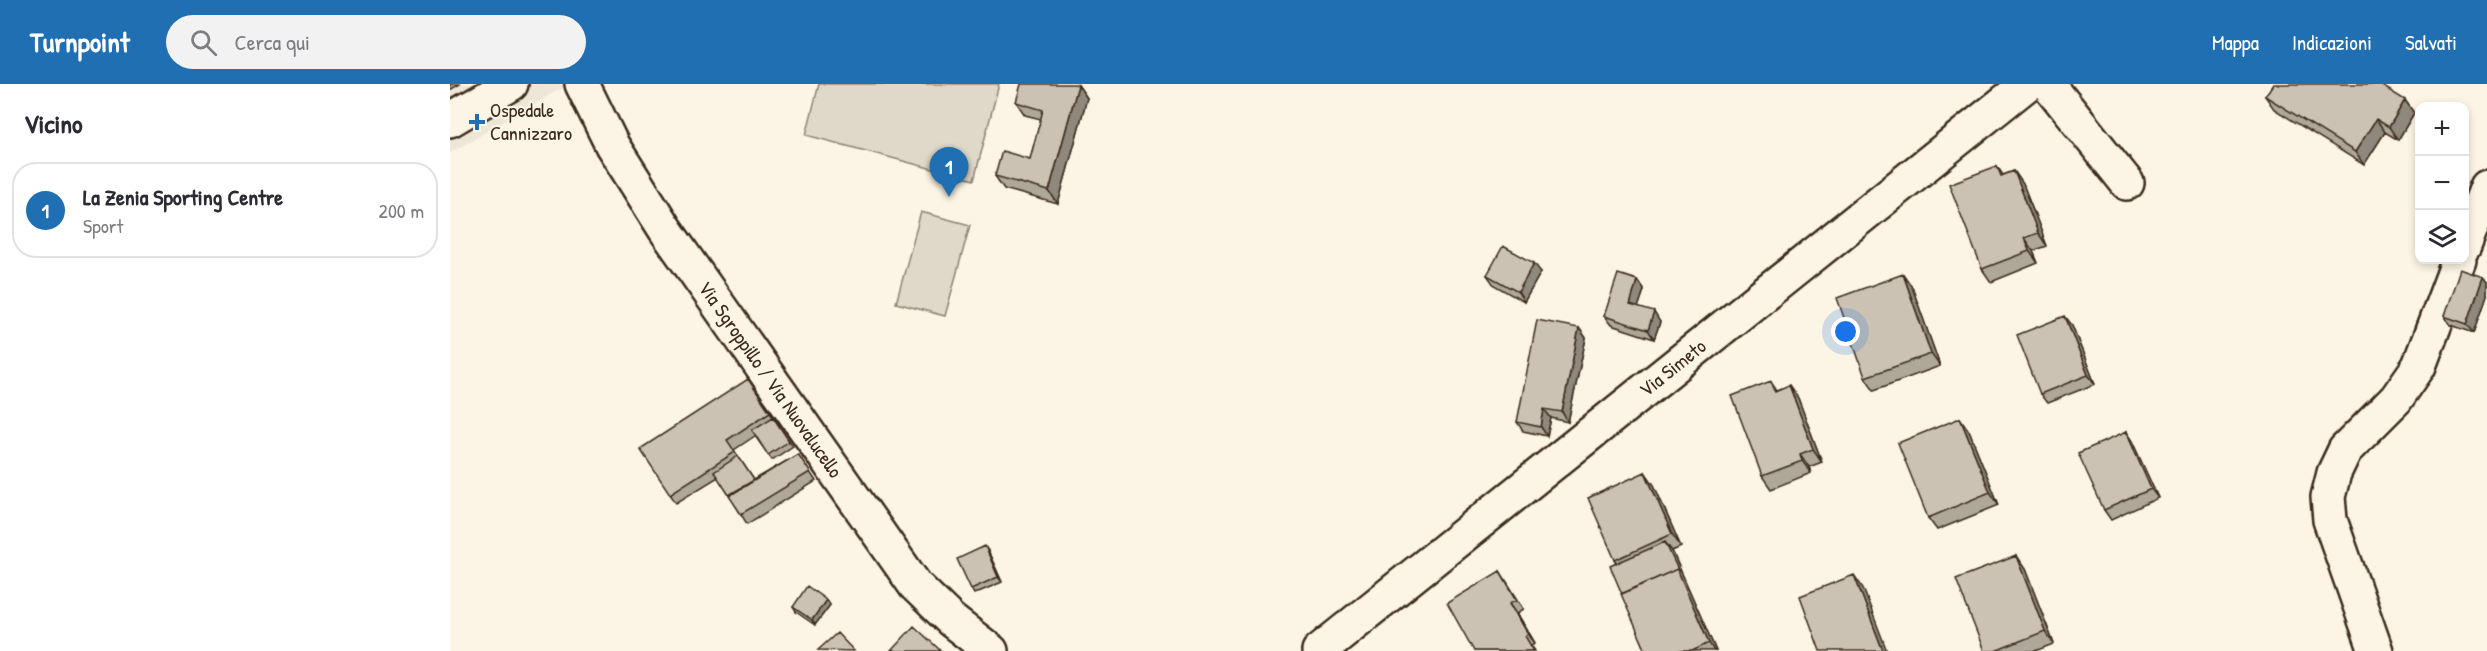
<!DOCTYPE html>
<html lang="it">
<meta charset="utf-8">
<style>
body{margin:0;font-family:"Patrick Hand",sans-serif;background:#f2f2f3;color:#2b2b33}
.controls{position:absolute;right:18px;top:18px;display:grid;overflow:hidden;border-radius:12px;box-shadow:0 3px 9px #0003}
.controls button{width:54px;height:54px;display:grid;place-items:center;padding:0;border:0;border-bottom:2px solid #e1e1e2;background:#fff;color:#2b2b33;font:30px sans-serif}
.you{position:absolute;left:1396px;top:248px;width:21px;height:21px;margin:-15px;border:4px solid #fff;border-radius:50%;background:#1a73e8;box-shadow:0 0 0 9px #1a73e833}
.badge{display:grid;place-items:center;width:39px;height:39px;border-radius:50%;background:#1f6fb2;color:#fff;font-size:20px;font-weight:700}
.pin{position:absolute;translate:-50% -50px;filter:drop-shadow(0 2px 3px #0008)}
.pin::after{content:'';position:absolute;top:32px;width:21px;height:18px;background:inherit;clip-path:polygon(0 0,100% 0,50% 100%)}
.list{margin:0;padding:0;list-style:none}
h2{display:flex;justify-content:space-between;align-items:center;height:78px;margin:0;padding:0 24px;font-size:26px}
h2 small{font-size:20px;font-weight:400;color:#7c7c81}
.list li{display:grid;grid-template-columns:39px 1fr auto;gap:18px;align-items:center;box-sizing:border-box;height:96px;margin:0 12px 12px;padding:0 12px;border:2px solid #e1e1e2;border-radius:24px}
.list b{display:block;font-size:22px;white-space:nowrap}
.list p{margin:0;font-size:20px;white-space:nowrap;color:#7c7c81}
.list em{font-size:20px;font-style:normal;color:#7c7c81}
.icon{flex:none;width:33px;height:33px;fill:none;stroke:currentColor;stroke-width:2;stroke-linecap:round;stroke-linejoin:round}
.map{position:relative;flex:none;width:2037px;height:567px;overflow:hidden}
header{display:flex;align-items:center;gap:36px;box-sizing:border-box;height:84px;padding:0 30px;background:#1f6fb2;color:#fff}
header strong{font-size:28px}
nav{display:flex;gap:33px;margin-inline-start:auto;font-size:21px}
.search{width:420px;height:54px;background:#f2f2f3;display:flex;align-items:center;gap:15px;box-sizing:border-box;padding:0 21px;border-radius:33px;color:#7c7c81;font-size:22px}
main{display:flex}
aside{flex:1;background:#fff}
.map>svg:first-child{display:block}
.built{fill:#eee6d6}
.park{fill:#e0d8c8;stroke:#8e8173;stroke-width:1.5}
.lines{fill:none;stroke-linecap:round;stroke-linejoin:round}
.minor-casing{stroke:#3b2a1e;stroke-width:38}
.major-casing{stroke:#3b2a1e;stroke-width:38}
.minor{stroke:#fcf5e5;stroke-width:33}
.major{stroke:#fcf5e5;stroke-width:33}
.wall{fill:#afa79a;stroke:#3b2a1e;stroke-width:1.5}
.shaded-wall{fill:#8f887d;stroke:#3b2a1e;stroke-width:1.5}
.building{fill:#ccc2b3;stroke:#3b2a1e;stroke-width:1.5}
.poi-dot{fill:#1f6fb2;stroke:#fcf5e5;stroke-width:2}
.labels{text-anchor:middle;stroke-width:4.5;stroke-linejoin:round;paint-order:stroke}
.poi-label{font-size:20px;fill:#3b2a1e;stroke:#fcf5e5;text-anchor:start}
.street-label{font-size:20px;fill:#3b2a1e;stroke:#fcf5e5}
</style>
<header>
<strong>Turnpoint</strong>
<div class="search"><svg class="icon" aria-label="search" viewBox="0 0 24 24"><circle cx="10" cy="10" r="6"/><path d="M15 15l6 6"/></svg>Cerca qui</div>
<nav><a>Mappa</a><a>Indicazioni</a><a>Salvati</a></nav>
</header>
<main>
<aside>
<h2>Vicino<small></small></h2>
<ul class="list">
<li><span class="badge">1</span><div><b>La Zenia Sporting Centre</b><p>Sport</p></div><em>200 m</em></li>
</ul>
</aside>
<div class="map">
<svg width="2037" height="567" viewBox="0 0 2037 567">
<rect width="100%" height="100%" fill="#fcf5e5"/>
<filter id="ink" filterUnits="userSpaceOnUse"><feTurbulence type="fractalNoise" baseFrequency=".0167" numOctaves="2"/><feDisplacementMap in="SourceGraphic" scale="12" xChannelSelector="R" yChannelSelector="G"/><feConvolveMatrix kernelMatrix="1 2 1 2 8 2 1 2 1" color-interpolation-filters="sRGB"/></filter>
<g filter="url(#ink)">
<path class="built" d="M 10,0 L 109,0 L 117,1 L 0,69 L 0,6 Z"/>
<path class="park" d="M 369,0 L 549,0 L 524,96 L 356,51 Z
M 471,128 L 520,141 L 495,232 L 446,219 Z"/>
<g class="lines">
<defs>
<g id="minor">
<path d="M 1598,0 L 1677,99"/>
<path d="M 0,36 L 61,0"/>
<path d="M 2014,162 L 2037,103"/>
<path id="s1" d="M 869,567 L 1577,0"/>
<path d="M 1926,567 L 1880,436 L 1878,413 L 1884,389 L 1895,366 L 1946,315 L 1969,282 L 2009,176"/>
</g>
<g id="major">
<path id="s2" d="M 132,0 L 162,61 L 215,145 L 465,501 L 501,536 L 541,567"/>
</g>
</defs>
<use href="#minor" class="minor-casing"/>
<use href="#major" class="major-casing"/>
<use href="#minor" class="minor"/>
<use href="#major" class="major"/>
</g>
<path class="wall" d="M 0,0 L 10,0 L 0,6 Z
M 628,1 L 637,14 L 608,120 L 554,105 L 545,92 L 580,75 L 591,35 L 575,31 L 566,18 Z
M 1815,12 L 1955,16 L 1964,29 L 1948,56 L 1935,48 L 1914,81 L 1824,25 Z
M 1547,82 L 1553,91 L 1564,87 L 1573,100 L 1597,162 L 1583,167 L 1588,179 L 1541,198 L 1532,185 Z
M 1091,188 L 1074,218 L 1044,201 L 1037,191 Z
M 1453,190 L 1462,203 L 1490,282 L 1424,306 L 1415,293 Z
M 2033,193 L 2037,198 L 2037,211 L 2024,249 L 2001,241 L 1994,232 Z
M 1187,196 L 1194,206 L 1188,223 L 1210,238 L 1204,255 L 1161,241 L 1154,232 Z
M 1622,241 L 1645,300 L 1597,319 L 1590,310 Z
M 1129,244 L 1136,254 L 1118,338 L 1101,334 L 1097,352 L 1073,347 L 1067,338 Z
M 298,295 L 343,362 L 322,376 L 305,352 L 284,366 L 304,396 L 348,370 L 366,397 L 297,440 L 268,393 L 226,419 L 220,410 Z
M 1321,297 L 1327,306 L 1348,314 L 1372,378 L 1359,383 L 1361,389 L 1321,405 L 1312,392 Z
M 1510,334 L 1519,347 L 1549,421 L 1487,446 L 1478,434 Z
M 1676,348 L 1682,357 L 1708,414 L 1661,436 L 1654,426 Z
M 1195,388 L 1204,401 L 1231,463 L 1222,467 L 1266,567 L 1196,567 L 1172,510 L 1167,479 L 1165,476 Z
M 538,467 L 552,498 L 524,510 L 521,505 Z
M 1566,472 L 1575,485 L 1604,560 L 1586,567 L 1534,567 Z
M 1050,487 L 1074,525 L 1067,529 L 1085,559 L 1081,561 L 1085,567 L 1024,567 Z
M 376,516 L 380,521 L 365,541 L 346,528 L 343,523 Z"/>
<path class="shaded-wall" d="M 628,1 L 637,14 L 608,120 L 599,107 Z
M 1955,16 L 1964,29 L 1948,56 L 1939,43 Z
M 1926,35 L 1935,48 L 1914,81 L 1905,68 Z
M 1564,87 L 1573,100 L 1597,162 L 1588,149 Z
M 1574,154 L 1583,167 L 1588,179 L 1579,167 Z
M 1084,179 L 1091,188 L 1074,218 L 1068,208 Z
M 1453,190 L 1462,203 L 1490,282 L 1481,270 Z
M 2033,193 L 2037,198 L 2037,211 L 2024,249 L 2017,240 Z
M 1187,196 L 1194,206 L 1186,230 L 1180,221 Z
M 1204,228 L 1210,238 L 1204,255 L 1198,246 Z
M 1615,232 L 1622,241 L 1645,300 L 1638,291 Z
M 1129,244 L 1136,254 L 1118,338 L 1112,328 Z
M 1339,301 L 1348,314 L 1372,378 L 1363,365 Z
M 1094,325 L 1101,334 L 1097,352 L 1091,343 Z
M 1510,334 L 1519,347 L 1549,421 L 1540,408 Z
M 1676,348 L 1682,357 L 1708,414 L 1701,405 Z
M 1350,370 L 1359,383 L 1361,389 L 1352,377 Z
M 1195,388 L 1204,401 L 1231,463 L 1222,450 Z
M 1215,458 L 1222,467 L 1266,567 L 1264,567 L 1259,559 Z
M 535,462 L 538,467 L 552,498 L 548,493 Z
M 1566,472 L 1575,485 L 1604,560 L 1595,547 Z
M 1404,491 L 1413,504 L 1437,567 L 1433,567 Z
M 376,516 L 380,521 L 365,541 L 362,536 Z
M 1060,519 L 1067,529 L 1085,559 L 1078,550 Z"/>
<path class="building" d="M 571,0 L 624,0 L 628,1 L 599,107 L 545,92 L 552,67 L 580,75 L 593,26 L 566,18 Z
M 1823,0 L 1929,0 L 1955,16 L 1939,43 L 1926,35 L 1905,68 L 1815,12 Z
M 1547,82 L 1551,92 L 1564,87 L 1588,149 L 1574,154 L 1579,167 L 1532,185 L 1499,100 Z
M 1053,162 L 1084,179 L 1068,208 L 1037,191 Z
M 2010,185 L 2033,193 L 2017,240 L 1994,232 Z
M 1168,190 L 1187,196 L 1180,221 L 1204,228 L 1198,246 L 1154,232 Z
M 1453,190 L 1481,270 L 1415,293 L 1387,214 Z
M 1615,232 L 1638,291 L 1590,310 L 1567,251 Z
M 1087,236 L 1129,244 L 1112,328 L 1094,325 L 1091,343 L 1067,338 Z
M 298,295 L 320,328 L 277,356 L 285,368 L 220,410 L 190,365 Z
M 1321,297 L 1325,307 L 1339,301 L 1363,365 L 1350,370 L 1352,377 L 1312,392 L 1282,312 Z
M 323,333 L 339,357 L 318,371 L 302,346 Z
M 1510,334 L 1540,408 L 1478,434 L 1448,359 Z
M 1676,348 L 1701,405 L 1654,426 L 1628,369 Z
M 348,370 L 360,388 L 291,430 L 279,412 Z
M 288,372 L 304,396 L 279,411 L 264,388 Z
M 1195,388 L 1222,450 L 1165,476 L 1138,414 Z
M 1215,458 L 1229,488 L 1227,485 L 1172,510 L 1160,482 Z
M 535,462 L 548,493 L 521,505 L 507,475 Z
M 1566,472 L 1595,547 L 1545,567 L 1534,567 L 1506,495 Z
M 1227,485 L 1259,559 L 1242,567 L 1196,567 L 1171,510 Z
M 1050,487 L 1067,516 L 1060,519 L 1078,550 L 1075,552 L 1084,567 L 1024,567 L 997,519 Z
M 1404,491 L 1433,567 L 1370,567 L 1350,512 Z
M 357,502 L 376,516 L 362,536 L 343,523 Z
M 464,542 L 491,567 L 441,567 Z
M 387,549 L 404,567 L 368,566 Z"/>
</g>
<path class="poi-dot" d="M24 29h6v6h6v6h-6v6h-6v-6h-6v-6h6z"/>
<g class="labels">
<g class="poi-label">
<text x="40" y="33">Ospedale<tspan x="40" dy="23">Cannizzaro</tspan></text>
</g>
<g class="street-label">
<text dy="7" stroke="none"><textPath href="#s1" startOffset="453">Via Simeto</textPath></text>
<text dy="7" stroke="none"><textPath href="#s2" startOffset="351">Via Sgroppillo / Via Nuovalucello</textPath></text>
</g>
</g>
</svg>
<div class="controls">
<button>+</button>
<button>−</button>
<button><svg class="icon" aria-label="layers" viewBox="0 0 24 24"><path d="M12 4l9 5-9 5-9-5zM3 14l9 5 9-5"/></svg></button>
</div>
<div class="you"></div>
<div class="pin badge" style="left:499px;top:113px">1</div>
</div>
</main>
